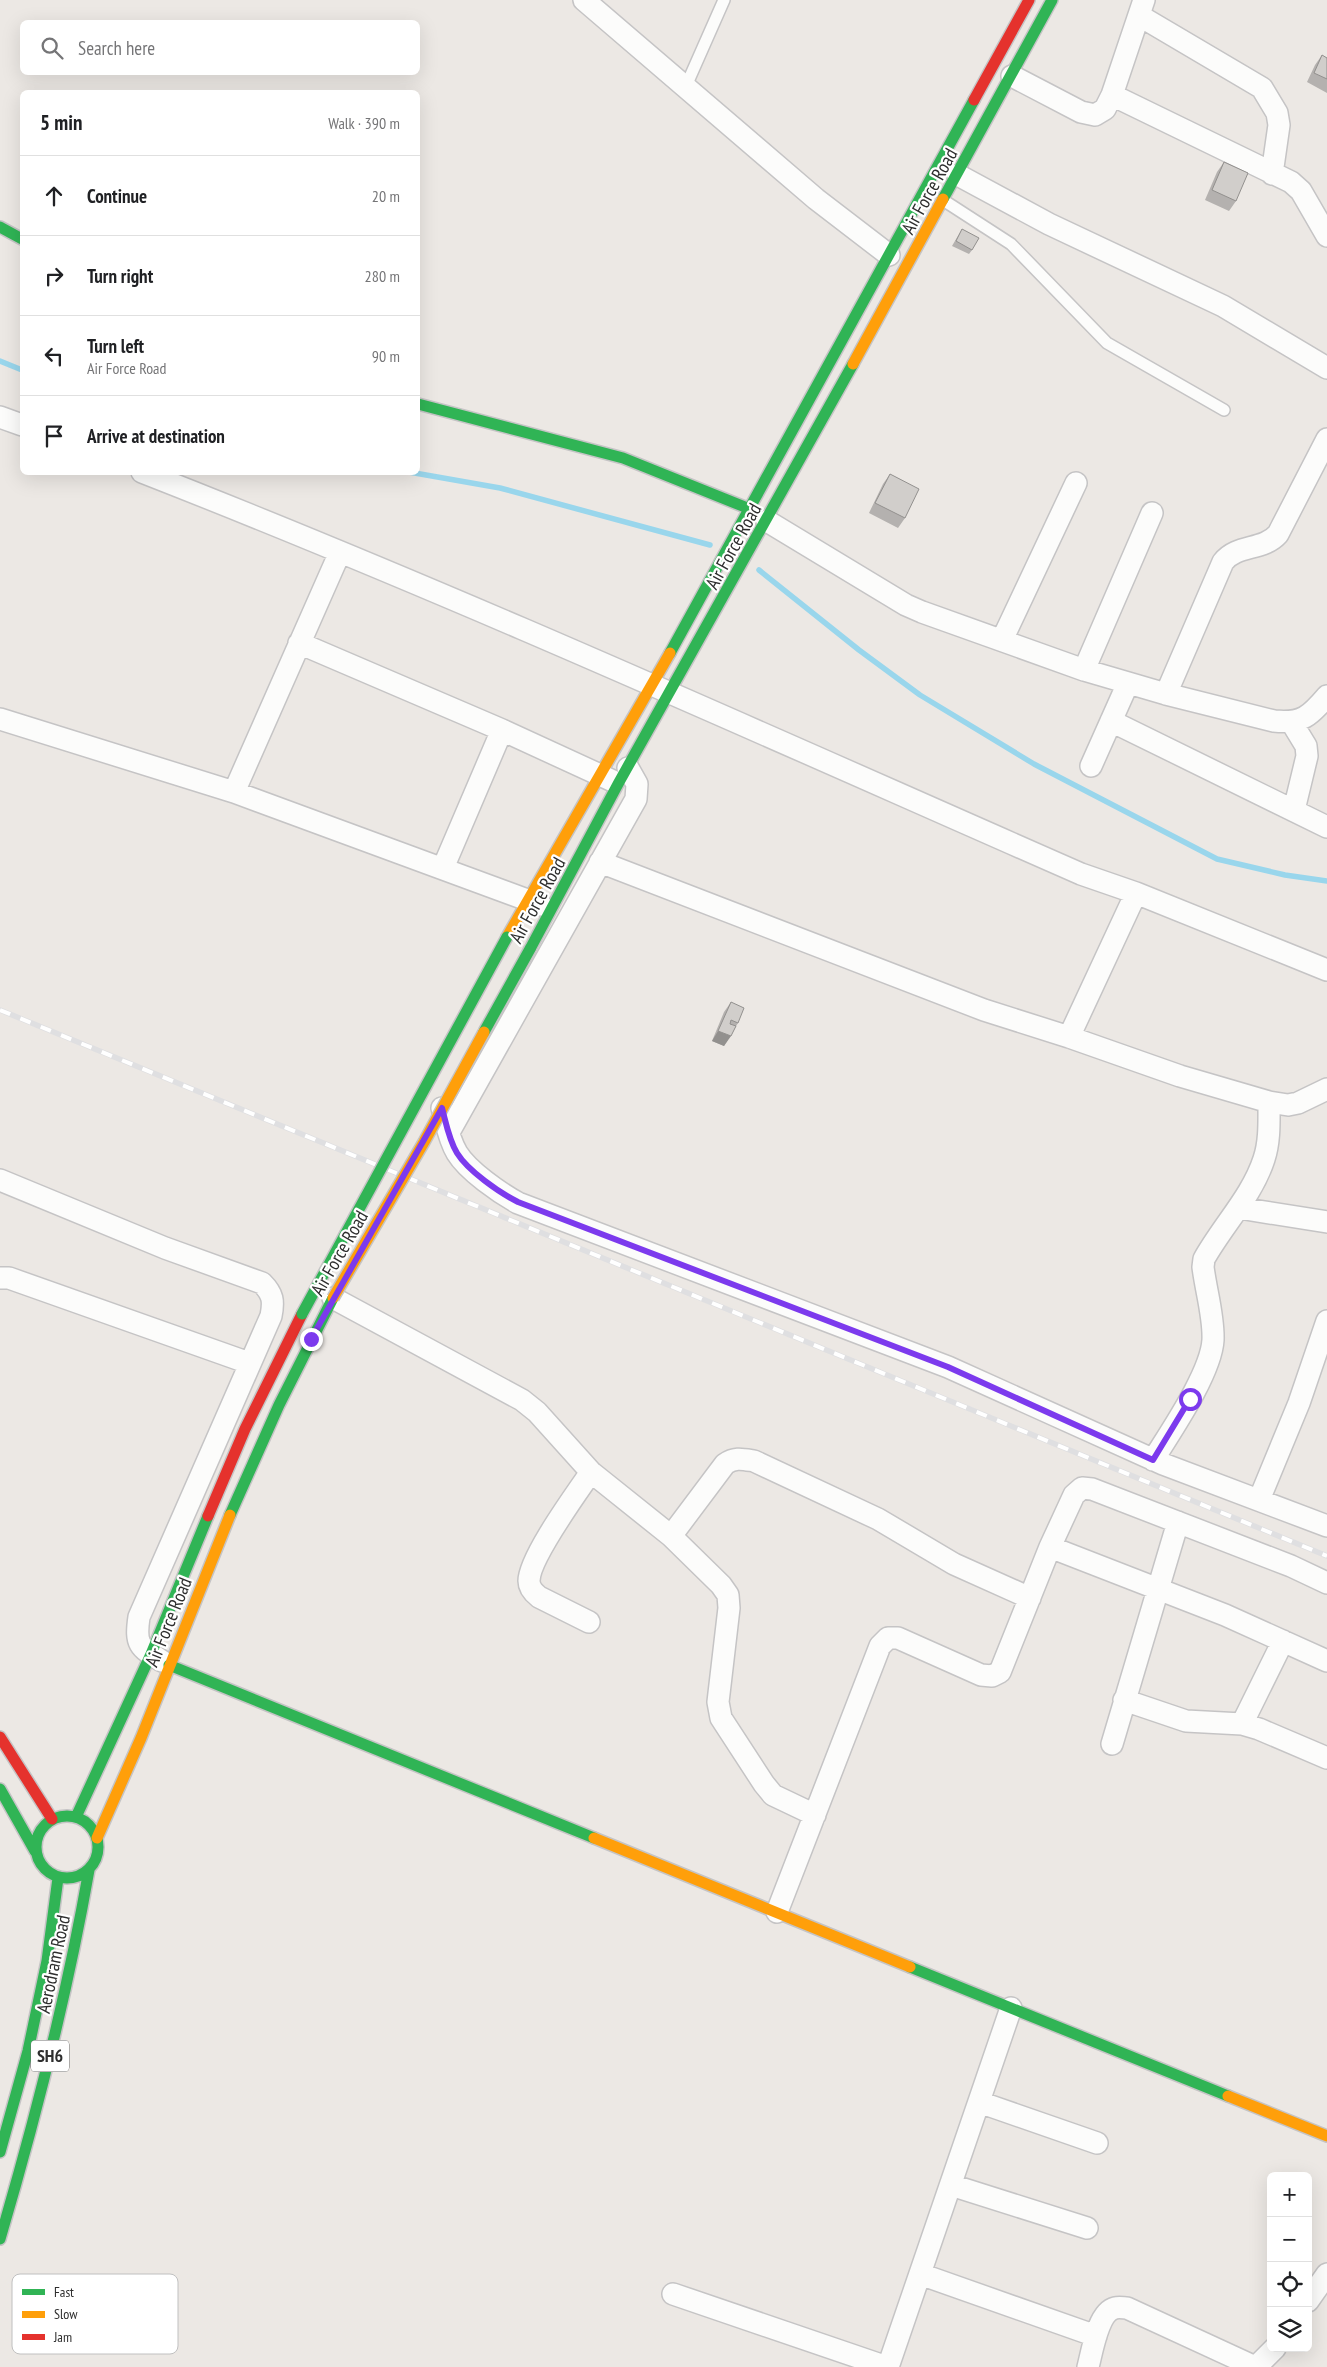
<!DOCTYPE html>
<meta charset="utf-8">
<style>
body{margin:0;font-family:"PT Sans Narrow",sans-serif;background:#f6f6f6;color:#202124}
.controls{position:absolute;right:15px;bottom:15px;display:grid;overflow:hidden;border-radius:8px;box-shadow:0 5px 20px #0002}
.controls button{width:45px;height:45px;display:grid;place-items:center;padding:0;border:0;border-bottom:1px solid #e0e0e0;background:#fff;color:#202124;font:25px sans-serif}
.stop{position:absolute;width:15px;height:15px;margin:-11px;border:4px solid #7c3aed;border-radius:50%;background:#fff}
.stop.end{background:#7c3aed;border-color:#fff;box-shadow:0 1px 5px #0008}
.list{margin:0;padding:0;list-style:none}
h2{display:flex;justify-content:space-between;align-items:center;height:65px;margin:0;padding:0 20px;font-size:21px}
h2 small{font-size:16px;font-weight:400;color:#757577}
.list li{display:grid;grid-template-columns:32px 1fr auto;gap:15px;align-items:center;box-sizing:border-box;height:80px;padding:0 20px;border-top:1px solid #e0e0e0}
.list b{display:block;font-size:19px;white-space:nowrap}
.list p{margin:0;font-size:16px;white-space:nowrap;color:#757577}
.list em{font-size:16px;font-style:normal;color:#757577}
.icon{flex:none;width:28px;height:28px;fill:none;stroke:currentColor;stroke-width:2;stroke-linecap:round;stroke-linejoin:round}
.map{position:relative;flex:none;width:1327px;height:2367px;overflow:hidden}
.search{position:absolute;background:#fff;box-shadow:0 5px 20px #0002;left:20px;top:20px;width:400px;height:55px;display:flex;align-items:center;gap:12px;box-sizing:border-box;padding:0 18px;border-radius:8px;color:#757577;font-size:19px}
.panel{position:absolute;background:#fff;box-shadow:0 5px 20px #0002;left:20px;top:90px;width:400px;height:385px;border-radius:8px}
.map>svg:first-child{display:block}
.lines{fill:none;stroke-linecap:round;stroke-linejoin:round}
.stream{stroke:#99d6ec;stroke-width:5.5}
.lane-casing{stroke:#c5c4c5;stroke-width:14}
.street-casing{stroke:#c5c4c5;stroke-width:24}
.fast-casing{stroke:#c5c4c5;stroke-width:14}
.slow-casing{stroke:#c5c4c5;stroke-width:14}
.jam-casing{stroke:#c5c4c5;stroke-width:14}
.lane{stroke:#fcfcfb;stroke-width:11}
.street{stroke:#fcfcfb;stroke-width:21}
.fast{stroke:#30b455;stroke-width:11}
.slow{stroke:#ff9f0a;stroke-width:11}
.jam{stroke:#e5322d;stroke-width:11}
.rail-casing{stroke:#dfdfe1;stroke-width:5.5}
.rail{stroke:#fff;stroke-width:4;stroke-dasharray:11;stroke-linecap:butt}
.fast-bridge-casing{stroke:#c5c4c5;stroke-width:14;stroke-linecap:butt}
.slow-bridge-casing{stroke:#c5c4c5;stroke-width:14;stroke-linecap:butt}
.fast-bridge{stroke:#30b455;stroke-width:11}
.slow-bridge{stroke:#ff9f0a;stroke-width:11}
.wall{fill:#b4b1af}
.shaded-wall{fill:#92908e}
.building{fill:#d1cecb;stroke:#92908e}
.route{stroke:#7c3aed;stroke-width:6}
.labels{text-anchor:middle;stroke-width:4.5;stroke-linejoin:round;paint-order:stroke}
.shield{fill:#fff;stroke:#6d6d6d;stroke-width:1}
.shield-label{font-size:18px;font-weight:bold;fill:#2e2e2e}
.street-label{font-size:19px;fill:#2e2e2e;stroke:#fff}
.key{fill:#fff;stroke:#c0c0c0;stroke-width:1}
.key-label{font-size:14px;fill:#2e2e2e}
</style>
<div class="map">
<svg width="1327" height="2367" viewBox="0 0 1327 2367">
<rect width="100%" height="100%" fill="#ece8e4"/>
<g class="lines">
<path class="stream" d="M 0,361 L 22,370
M 409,472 L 500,488 L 710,545
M 759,570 L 859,650 L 920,695 L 1034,764 L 1217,859 L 1285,875 L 1327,881"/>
<defs>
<path id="lane" d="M 686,86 L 724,0
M 943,200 L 1011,244 L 1107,343 L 1224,410"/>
<path id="street" d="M 584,0 L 816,199 L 889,255
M 1140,16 L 1262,88 L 1277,113 L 1279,125 L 1272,174
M 1012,76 L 1081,112 L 1095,115 L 1105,109 L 1112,95 L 1144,0
M 1112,95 L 1291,182 L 1301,191 L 1327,236
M 958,175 L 1049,224 L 1223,306 L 1327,368
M 0,417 L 22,425
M 142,472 C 459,596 769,737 1081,874 L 1136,893 L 1327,970
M 767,521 L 906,605 L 922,612 L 1084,670 L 1166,694 L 1274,721 C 1302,724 1310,716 1327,696
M 1002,640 L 1076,483
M 299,643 L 502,730 L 613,781
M 1084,670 L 1152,513
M 1166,694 L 1223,562 C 1237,544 1263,551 1278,534 L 1327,439
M 0,719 L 234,792 L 541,905
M 1111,721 L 1327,827
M 1292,723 L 1306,746 L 1307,756 L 1294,810
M 1091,766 L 1128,683
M 234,792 L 340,552
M 600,862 L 984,1010 L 1069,1037 L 1180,1076 L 1269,1102 L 1288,1105 L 1298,1103 L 1327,1089
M 443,868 L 502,730
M 1069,1037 L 1136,893
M 442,1108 C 446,1123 449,1140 457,1153 C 468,1171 500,1193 518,1203 L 948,1367 L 1163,1464 L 1327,1526
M 449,1132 L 636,799 L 637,784 L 628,768
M 0,1180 L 165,1248 L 262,1283 C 273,1294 274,1301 271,1316 L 139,1617 C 135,1645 139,1647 162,1661
M 1239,1208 L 1327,1222
M 0,1278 L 9,1278 L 249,1363
M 333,1298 L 522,1400 L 537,1412 L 591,1472 L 671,1536 L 721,1585 L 728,1595 L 729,1608 L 718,1702 L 721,1718 L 764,1784 L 773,1795 L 815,1815
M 1153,1460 C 1171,1431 1211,1373 1213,1340 C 1214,1317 1206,1291 1203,1267 L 1204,1259 C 1223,1225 1252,1196 1264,1159 C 1270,1141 1269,1121 1269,1102
M 1259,1500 L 1299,1403 L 1327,1321
M 671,1536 L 725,1464 C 735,1457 742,1459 754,1461 L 878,1519 L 954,1564 L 1030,1598
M 1050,1547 L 1225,1615 L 1327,1661
M 589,1622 L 539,1597 C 534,1593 529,1588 529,1581 C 529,1558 576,1494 591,1472
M 1124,1700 L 1186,1721 L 1242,1724 L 1259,1729 L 1327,1758
M 1242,1724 L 1283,1641
M 1112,1744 L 1178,1522
M 777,1912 L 880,1646 L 888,1638 L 898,1638 L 981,1675 L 992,1676 L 1000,1672 L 1050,1547 L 1074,1495 L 1082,1488 L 1092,1489 L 1291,1566 L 1327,1583
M 979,2102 L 1097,2143
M 951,2185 L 1087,2228
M 920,2274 L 1096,2336
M 673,2294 L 887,2367
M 1308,2301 L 1327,2274
M 888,2367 L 1011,2008
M 1088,2367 C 1092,2352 1098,2312 1115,2308 C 1119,2307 1124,2308 1127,2308 L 1255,2367
M 1256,2367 L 1275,2348"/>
<path id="fast" d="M 943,199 L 1052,0
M 0,227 L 22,239
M 418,404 L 623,458 L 750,509
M 670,653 L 974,100
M 530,949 L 618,784 L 853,364
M 230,1515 L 279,1405 L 333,1298
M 169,1665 L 594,1838
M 0,1789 L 35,1851
M36 1847a31 31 0 1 1 62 0a31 31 0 1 1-62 0Z
M 76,1817 L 151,1654 L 208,1516
M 910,1967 L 1228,2096
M 0,2152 L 28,2051 L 47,1961 L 58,1878
M 0,2239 C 36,2117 67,1995 89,1870"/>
<path id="slow" d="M 853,364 L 943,199
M 507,937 L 670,653
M 97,1838 L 141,1738 L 230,1515
M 594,1838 L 910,1967
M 1228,2096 L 1327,2136"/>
<path id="jam" d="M 974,100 L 1029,0
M 208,1516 L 245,1429 L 302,1314
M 0,1737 L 52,1819"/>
</defs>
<use href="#lane" class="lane-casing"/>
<use href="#street" class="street-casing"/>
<use href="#fast" class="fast-casing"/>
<use href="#slow" class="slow-casing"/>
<use href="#jam" class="jam-casing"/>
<use href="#lane" class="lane"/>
<use href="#street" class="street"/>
<use href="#fast" class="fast"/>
<use href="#slow" class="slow"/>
<use href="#jam" class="jam"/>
<defs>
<path id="rail" d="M 0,1010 L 1327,1556"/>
</defs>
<use href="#rail" class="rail-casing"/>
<use href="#rail" class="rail"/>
<defs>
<path id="fast-bridge" d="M 484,1032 L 530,949
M 302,1314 L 507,937"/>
<path id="slow-bridge" d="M 333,1298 L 424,1142 L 484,1032"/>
</defs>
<use href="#fast-bridge" class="fast-bridge-casing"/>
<use href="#slow-bridge" class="slow-bridge-casing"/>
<use href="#fast-bridge" class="fast-bridge"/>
<use href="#slow-bridge" class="slow-bridge"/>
</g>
<path class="wall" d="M 1322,55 L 1327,58 L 1327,93 L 1307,82 L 1315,65 Z
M 1224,162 L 1236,201 L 1229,211 L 1205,200 L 1217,172 Z
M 962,229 L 972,250 L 969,254 L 952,246 Z
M 890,474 L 905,518 L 898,528 L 869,513 L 883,484 Z
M 731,1002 L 738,1023 L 724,1046 L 712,1041 L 724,1012 Z"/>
<path class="shaded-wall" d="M 718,1031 L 731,1036 L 724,1046 L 712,1041 Z"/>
<path class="building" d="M 1322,55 L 1327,58 L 1327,79 L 1314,73 Z
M 1224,162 L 1248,173 L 1236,201 L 1212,190 Z
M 962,229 L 979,238 L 972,250 L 956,241 Z
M 890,474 L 919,489 L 905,518 L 875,503 Z
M 731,1002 L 744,1008 L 738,1023 L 731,1020 L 730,1024 L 736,1026 L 731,1036 L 718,1031 Z"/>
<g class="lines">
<path class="route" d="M 311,1339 L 442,1108 C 446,1123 449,1140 457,1153 C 468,1171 500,1193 518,1202 L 948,1367 L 1153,1460 L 1190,1399"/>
</g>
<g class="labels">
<rect class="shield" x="31" y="2040.5" width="38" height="31" rx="4"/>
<g class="shield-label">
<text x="50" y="2062">SH6</text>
</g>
<g class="street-label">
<text transform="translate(929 191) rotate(-61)" y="7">Air Force Road</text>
<text transform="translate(733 546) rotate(-61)" y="7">Air Force Road</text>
<text transform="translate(537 900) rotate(-61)" y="7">Air Force Road</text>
<text transform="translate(339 1253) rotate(-60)" y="7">Air Force Road</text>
<text transform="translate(168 1622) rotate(-68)" y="7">Air Force Road</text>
<text transform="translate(53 1964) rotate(-78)" y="7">Aerodram Road</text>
</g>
</g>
<rect x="12" y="2274" width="166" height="80" rx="8" class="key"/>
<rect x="22" y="2289" width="23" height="6" fill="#30b455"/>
<rect x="22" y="2311" width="23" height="7" fill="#ff9f0a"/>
<rect x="22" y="2334" width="23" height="6" fill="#e5322d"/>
<g class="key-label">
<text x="54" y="2297">Fast</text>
<text x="54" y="2319">Slow</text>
<text x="54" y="2342">Jam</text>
</g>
</svg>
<div class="controls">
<button>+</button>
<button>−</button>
<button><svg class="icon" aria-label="locate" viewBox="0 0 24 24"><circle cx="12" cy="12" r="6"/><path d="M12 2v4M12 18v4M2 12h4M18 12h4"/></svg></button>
<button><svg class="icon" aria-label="layers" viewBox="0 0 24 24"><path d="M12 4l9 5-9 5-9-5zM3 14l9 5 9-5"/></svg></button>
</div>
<div class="stop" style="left:1190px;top:1399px"></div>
<div class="stop end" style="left:311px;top:1339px"></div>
<div class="search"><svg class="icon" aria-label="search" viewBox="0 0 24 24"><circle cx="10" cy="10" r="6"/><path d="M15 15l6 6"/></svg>Search here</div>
<section class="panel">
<h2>5 min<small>Walk · 390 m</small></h2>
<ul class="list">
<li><svg class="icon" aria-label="ahead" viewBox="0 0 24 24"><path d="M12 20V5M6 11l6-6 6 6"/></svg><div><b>Continue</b></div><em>20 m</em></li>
<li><svg class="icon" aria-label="right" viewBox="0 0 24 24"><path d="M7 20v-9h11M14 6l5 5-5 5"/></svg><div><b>Turn right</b></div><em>280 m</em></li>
<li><svg class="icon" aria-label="left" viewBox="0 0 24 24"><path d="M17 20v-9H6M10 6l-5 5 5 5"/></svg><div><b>Turn left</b><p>Air Force Road</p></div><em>90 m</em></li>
<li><svg class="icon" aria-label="arrive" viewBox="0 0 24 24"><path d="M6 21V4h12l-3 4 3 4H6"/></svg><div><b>Arrive at destination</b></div></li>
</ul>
</section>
</div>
